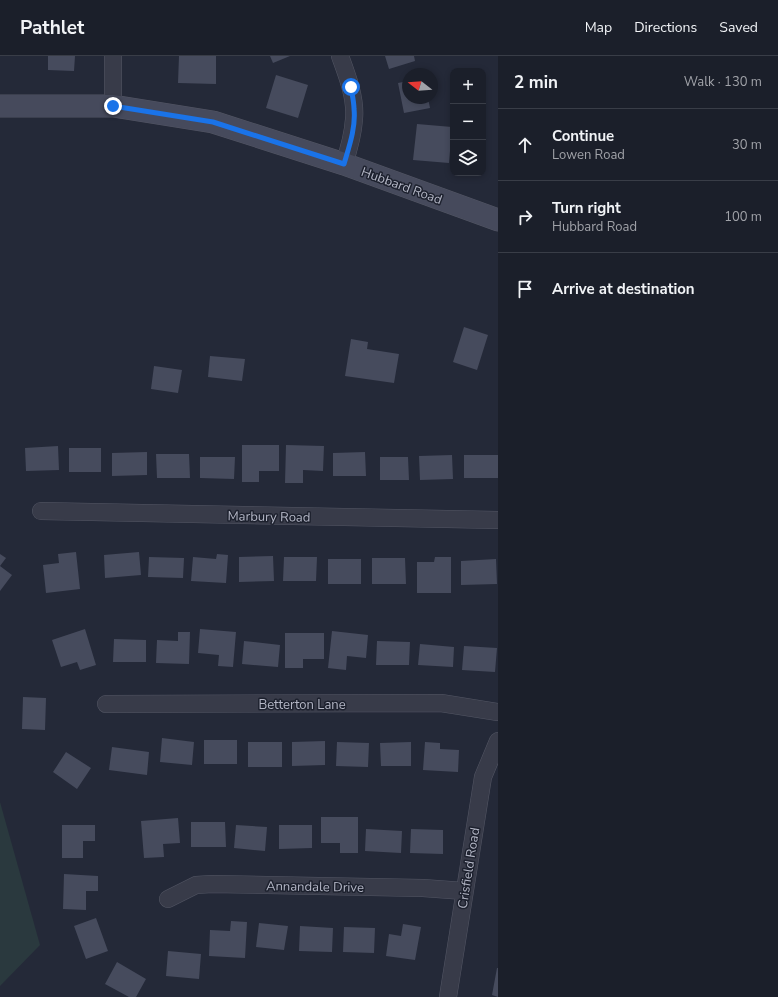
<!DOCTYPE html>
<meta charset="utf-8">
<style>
body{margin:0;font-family:"Nunito Sans",sans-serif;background:#242732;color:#f1f3f6}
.controls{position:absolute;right:12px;top:12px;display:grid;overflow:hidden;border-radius:8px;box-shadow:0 2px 6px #0003}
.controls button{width:36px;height:36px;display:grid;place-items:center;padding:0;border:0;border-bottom:1px solid #393d47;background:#1b1f2a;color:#f1f3f6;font:20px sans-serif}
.compass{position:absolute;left:402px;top:12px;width:36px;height:36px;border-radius:50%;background:#1b1f2a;box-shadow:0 2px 6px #0003;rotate:287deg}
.stop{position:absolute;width:12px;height:12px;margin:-9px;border:3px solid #1a73e8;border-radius:50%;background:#fff}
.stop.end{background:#1a73e8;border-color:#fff;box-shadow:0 1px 4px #0008}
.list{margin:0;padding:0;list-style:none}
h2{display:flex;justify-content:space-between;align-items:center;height:52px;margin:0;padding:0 16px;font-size:17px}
h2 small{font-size:13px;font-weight:400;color:#a0a2a8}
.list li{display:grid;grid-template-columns:26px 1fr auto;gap:12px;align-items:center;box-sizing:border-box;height:72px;padding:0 16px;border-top:1px solid #393d47}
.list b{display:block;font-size:15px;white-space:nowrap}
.list p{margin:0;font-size:13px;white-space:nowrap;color:#a0a2a8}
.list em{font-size:13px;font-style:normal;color:#a0a2a8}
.icon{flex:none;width:22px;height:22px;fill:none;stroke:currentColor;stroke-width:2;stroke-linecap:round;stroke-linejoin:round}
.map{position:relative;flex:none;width:498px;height:941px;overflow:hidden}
header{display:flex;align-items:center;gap:24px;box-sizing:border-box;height:56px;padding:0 20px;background:#1b1f2a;border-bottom:1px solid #393d47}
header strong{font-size:19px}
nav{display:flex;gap:22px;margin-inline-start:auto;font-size:14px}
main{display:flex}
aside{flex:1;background:#1b1f2a}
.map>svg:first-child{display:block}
.green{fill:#2a393e}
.building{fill:#464b5d}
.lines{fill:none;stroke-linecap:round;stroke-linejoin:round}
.street-casing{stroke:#535664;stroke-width:18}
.secondary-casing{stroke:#535664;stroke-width:23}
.street{stroke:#383b49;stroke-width:17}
.secondary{stroke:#464a5c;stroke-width:22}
.route{stroke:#1a73e8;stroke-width:5}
.labels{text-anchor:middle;stroke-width:3;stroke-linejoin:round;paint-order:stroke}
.street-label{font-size:13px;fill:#b3b6c5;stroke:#1d212e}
</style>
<header>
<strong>Pathlet</strong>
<nav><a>Map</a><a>Directions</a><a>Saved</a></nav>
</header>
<main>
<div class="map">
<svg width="498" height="941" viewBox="0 0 498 941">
<rect width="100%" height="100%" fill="#242938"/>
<path class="green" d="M 0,746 L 40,889 L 0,930 Z"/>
<path class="building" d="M 48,0 L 75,0 L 74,15 L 48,14 Z
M 179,0 L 216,0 L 216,28 L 178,27 Z
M 270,0 L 290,0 L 273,7 Z
M 385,0 L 414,0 L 415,5 L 389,13 Z
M 276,19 L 308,29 L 298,62 L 266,52 Z
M 408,25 L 408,42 L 428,42 L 430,52 L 404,57 L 398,27 Z
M 417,68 L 452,71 L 449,107 L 413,104 Z
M 464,271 L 488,279 L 477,314 L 453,306 Z
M 351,283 L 368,286 L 367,293 L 399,298 L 394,327 L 345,320 Z
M 210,300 L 245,303 L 242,325 L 208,321 Z
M 154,310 L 182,314 L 178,337 L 151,333 Z
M 242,389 L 279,389 L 279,415 L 259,415 L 259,426 L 242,426 Z
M 286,389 L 324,390 L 323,415 L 303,414 L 303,427 L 285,427 Z
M 58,390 L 59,414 L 26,415 L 25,392 Z
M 69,392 L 101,392 L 101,416 L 69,416 Z
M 147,396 L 147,419 L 112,420 L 112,397 Z
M 365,396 L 366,420 L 333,420 L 333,397 Z
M 156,398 L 189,398 L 190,422 L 157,422 Z
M 452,399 L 453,423 L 420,424 L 419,400 Z
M 464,399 L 498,399 L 498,422 L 464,422 Z
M 200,401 L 235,401 L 234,423 L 200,422 Z
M 380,401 L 408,401 L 409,424 L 380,424 Z
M 76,496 L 80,533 L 46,537 L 43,509 L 59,507 L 58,498 Z
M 139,496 L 141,519 L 105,522 L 104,499 Z
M 0,498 L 6,502 L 0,510 L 12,519 L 0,535 Z
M 217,498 L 228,499 L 226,527 L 191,525 L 193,501 L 216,503 Z
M 273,500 L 274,525 L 239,526 L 239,501 Z
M 149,501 L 184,502 L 183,522 L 148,521 Z
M 284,501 L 317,501 L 316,525 L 283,525 Z
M 435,501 L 451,501 L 451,537 L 417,537 L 417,506 L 434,506 Z
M 372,502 L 405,502 L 406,528 L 372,528 Z
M 328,503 L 361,503 L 361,528 L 328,528 Z
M 496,503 L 497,528 L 461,529 L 461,505 Z
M 85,573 L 96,609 L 80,614 L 77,606 L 61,611 L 52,584 Z
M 200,573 L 236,576 L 233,611 L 218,610 L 219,599 L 198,597 Z
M 332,575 L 368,579 L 366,602 L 347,600 L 346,614 L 328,612 Z
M 178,576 L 190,576 L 189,608 L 156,607 L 157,584 L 178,585 Z
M 285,577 L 324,577 L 324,603 L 303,603 L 303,612 L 285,612 Z
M 114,583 L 146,584 L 146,606 L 113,606 Z
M 244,585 L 280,589 L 278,611 L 242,608 Z
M 377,585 L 410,586 L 409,609 L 376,609 Z
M 420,588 L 454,591 L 453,611 L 418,609 Z
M 464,590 L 497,592 L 495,616 L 462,614 Z
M 23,641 L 46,642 L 45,674 L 22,673 Z
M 162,682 L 194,686 L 192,709 L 160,706 Z
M 204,684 L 237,684 L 237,708 L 204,708 Z
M 325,685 L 325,709 L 292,710 L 292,686 Z
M 248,686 L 282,686 L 282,711 L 248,711 Z
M 337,686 L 369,687 L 368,711 L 336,710 Z
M 411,686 L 411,710 L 381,710 L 380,687 Z
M 425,686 L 440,687 L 440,693 L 459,694 L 458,716 L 423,714 Z
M 112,691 L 149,696 L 147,719 L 109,714 Z
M 66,696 L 91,712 L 77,733 L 53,716 Z
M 321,761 L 358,761 L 358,797 L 340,797 L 340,787 L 321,787 Z
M 178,762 L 180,787 L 163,788 L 164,801 L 144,802 L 141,765 Z
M 191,766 L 225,766 L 226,791 L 191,791 Z
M 62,769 L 95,769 L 95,785 L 83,785 L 83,802 L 62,802 Z
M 236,769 L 267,771 L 265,795 L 234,792 Z
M 279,769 L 312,769 L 312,792 L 279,793 Z
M 366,773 L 402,775 L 401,797 L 365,795 Z
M 411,773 L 443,774 L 443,798 L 410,797 Z
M 64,818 L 98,820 L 98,835 L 86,835 L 86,854 L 63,853 Z
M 96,862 L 108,895 L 86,903 L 74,870 Z
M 231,865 L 247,866 L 245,902 L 209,900 L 210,874 L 230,875 Z
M 259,867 L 288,870 L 284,894 L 256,891 Z
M 403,868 L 421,871 L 415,904 L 386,900 L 389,878 L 401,880 Z
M 300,870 L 333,872 L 332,896 L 299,895 Z
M 344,871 L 375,872 L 374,897 L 343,896 Z
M 168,895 L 201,898 L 199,923 L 166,920 Z
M 117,906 L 146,923 L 136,941 L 129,941 L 105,928 Z
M 497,912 L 498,912 L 498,941 L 492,939 Z"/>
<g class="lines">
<defs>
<path id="street" d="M 340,0 C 347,19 356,42 354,63 C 353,78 349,93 344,108
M 113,50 L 113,0
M 41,455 L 498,464
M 106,648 L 441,647 L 498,656
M 168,843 L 196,829 L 212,828 L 423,832 L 464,835
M 448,941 L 483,721 L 498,685"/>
<path id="secondary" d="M 0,50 L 113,50 L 213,66 L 344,108 L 498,164"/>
</defs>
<use href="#street" class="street-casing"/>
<use href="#secondary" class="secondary-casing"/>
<use href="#street" class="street"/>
<use href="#secondary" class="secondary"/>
</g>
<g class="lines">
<path class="route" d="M 113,50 L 213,66 L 344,108 C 349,91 356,71 354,53 C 354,46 352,38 351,31"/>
</g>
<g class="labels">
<g class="street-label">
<text transform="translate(402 129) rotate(20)" y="5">Hubbard Road</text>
<text transform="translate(269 460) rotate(1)" y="5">Marbury Road</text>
<text x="302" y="653">Betterton Lane</text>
<text transform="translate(468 812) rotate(-81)" y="5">Crisfield Road</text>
<text transform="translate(315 830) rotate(1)" y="5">Annandale Drive</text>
</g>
</g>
</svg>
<div class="controls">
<button>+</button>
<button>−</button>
<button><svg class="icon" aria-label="layers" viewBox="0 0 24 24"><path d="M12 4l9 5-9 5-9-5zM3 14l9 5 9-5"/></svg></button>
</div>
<svg class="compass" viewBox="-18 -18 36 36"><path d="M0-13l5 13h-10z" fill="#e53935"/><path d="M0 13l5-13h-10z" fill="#a0a2a8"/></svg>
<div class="stop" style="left:351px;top:31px"></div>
<div class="stop end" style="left:113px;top:50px"></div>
</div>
<aside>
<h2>2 min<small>Walk · 130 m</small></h2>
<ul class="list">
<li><svg class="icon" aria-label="ahead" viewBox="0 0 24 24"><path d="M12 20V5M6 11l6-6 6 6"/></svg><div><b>Continue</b><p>Lowen Road</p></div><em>30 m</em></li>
<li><svg class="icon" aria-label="right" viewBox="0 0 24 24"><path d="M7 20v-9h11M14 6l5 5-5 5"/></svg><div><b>Turn right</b><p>Hubbard Road</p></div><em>100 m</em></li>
<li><svg class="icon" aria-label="arrive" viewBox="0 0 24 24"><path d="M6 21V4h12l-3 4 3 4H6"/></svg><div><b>Arrive at destination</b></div></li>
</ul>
</aside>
</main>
